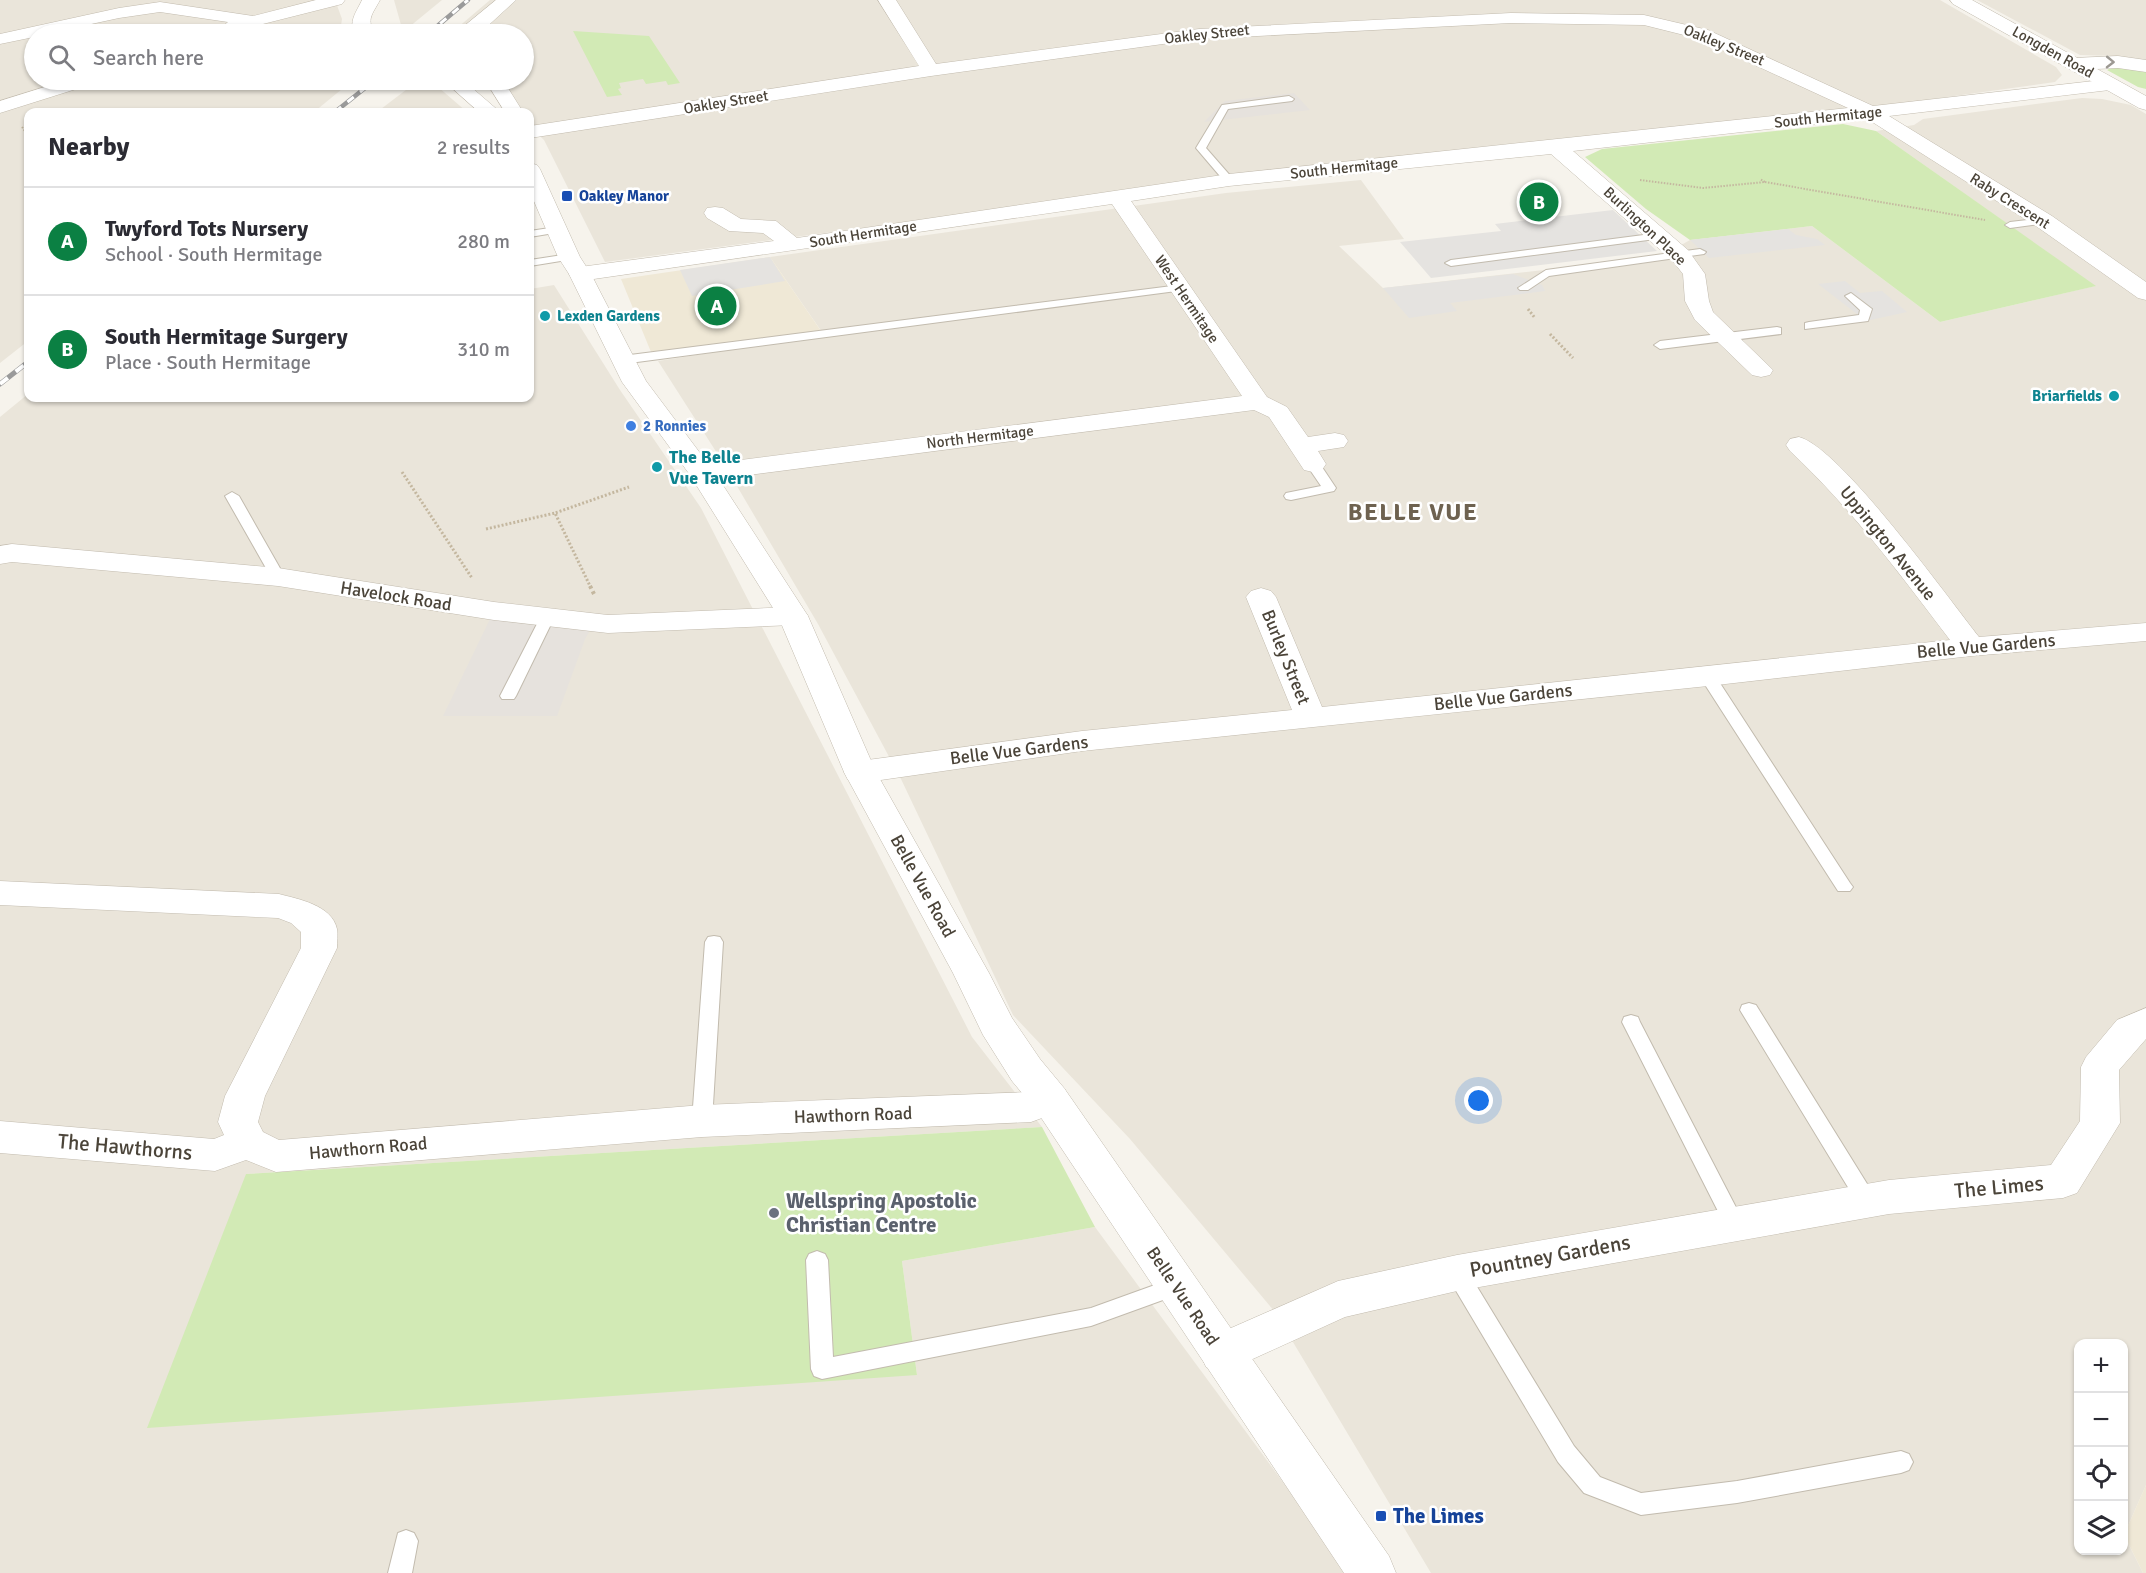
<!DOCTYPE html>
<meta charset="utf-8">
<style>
body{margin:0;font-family:Signika,sans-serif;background:#f2f2f3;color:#2b2b33}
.controls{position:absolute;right:18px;bottom:18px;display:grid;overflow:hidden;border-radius:12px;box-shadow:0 2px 4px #0004}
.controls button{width:54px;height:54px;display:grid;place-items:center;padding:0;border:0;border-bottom:2px solid #e1e1e2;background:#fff;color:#2b2b33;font:30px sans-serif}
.you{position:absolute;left:1479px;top:1101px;width:21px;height:21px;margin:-15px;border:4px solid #fff;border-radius:50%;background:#1a73e8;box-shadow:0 0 0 9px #1a73e833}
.badge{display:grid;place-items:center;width:39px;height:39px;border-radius:50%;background:#0b8043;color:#fff;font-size:20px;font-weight:700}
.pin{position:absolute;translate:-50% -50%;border:3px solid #fff;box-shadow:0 2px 6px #0006}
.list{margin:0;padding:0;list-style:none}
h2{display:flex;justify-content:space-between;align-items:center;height:78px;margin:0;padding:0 24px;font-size:26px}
h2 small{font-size:20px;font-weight:400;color:#7c7c81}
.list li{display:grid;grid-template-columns:39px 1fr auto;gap:18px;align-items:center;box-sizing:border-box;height:108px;padding:0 24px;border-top:2px solid #e1e1e2}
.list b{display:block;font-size:22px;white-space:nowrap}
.list p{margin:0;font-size:20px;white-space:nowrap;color:#7c7c81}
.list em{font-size:20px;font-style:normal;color:#7c7c81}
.icon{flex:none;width:33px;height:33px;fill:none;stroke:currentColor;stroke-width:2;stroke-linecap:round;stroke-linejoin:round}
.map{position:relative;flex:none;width:2146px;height:1573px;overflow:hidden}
.search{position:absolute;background:#fff;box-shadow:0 2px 4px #0004;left:24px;top:24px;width:510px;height:66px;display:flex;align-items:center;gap:15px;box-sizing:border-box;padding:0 21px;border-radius:33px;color:#7c7c81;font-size:22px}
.panel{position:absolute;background:#fff;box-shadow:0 2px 4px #0004;left:24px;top:108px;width:510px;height:294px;border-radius:12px}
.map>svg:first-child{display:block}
.residential{fill:#eae5da;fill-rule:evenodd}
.industrial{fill:#e6e2dd}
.education{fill:#efe8d6}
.green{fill:#d2eab5}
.parking{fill:#e5e3e0}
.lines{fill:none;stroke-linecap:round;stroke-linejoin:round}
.service-casing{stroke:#c2bbae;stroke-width:2}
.minor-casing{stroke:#c2bbae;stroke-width:1}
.tertiary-casing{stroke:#c2bbae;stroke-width:1}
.path-far2{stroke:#c4b79f;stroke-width:2;stroke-dasharray:1.5 1.5;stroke-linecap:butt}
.path-far1{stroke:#c4b79f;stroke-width:3;stroke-dasharray:2 2;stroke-linecap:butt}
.path{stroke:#c4b79f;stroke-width:4;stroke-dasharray:3 3;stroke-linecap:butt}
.service{fill:#fff;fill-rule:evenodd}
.minor{fill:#fff;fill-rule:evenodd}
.tertiary{fill:#fff;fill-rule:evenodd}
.rail-far1-casing{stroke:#9a9a9a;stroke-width:4.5}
.rail-casing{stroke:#9a9a9a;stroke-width:5}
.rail-far1{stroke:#fff;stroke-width:3;stroke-dasharray:8;stroke-linecap:butt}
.rail{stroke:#fff;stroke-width:4;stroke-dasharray:10;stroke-linecap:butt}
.oneway{stroke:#9c9892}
.transit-dot{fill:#1a4fb4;stroke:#fff;stroke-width:2}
.culture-dot{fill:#0f9aa8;stroke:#fff;stroke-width:2}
.shop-dot{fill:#3f7fe0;stroke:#fff;stroke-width:2}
.worship-dot{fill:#6b7280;stroke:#fff;stroke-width:2}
.labels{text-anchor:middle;stroke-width:5;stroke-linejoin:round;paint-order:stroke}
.far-street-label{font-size:15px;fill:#4b4439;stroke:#fff}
.far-transit-label{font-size:15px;font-weight:bold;fill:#164399;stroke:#fff;text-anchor:start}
.far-culture-label{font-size:15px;font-weight:bold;fill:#0d838f;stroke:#fff;text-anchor:start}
.far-shop-label{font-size:15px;font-weight:bold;fill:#366cbe;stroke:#fff;text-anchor:start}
.culture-label{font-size:18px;font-weight:bold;fill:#0d838f;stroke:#fff;text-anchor:start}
.street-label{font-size:18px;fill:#4b4439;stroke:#fff}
.near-street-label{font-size:21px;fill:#4b4439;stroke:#fff}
.near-worship-label{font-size:21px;font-weight:bold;fill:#5b616d;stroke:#fff;text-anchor:start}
.near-transit-label{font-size:21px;font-weight:bold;fill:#164399;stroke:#fff;text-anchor:start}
.district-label{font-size:24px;font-weight:bold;letter-spacing:1.5px;fill:#6e6250;stroke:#fff}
</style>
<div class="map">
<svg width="2146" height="1573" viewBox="0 0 2146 1573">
<rect width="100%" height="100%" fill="#f6f3ec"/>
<path class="residential" d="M 0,0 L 335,0 L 342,19 L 340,32 L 343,34 L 34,34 L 34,80 L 353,80 L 314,112 L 28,112 L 28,341 L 0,363 Z
M 394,0 L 442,0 L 403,32 Z
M 490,0 L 1940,0 L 2056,67 L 2062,75 L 2055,82 L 1831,113 L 901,223 L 605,262 L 544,140 L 530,127 L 530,112 L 515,112 L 486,80 L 524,80 L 524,34 L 450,34 Z
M 1977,0 L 2146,0 L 2146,61 L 2116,56 L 2080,55 Z
M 419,80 L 430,80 L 467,112 L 377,112 Z
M 2082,98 L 2102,99 L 2131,105 L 2146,114 L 2146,1485 L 2124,1535 L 2143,1573 L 1431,1573 L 1275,1312 L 1130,1139 L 1013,1015 L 901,779 L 818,624 L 724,464 L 658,361 L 824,335 L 770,257 L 1226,193 L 1361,180 L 1404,239 L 1339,246 L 1383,288 L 1660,257 L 1690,240 L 1812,226 L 1940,322 L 2095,286 L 1876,131 L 1914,125 L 1923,119 ZM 2078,1344 L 2124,1344 L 2124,1550 L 2078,1550 Z
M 554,285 L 620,390 L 701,508 L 972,1037 L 1042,1127 L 246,1174 L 917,1375 L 902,1261 L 1095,1227 L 1299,1504 L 1344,1573 L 0,1573 L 0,417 L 28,394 L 28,398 L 530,398 L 530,289 Z"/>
<path class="industrial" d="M 1294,93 L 1310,110 L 1204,122 L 1225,101 Z
M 490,619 L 591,629 L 585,639 L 557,716 L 443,716 Z"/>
<path class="education" d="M 770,257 L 821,331 L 651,352 L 621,279 Z
M 2146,1485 L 2146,1573 L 2143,1573 L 2124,1535 Z"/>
<path class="green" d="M 573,31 L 649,36 L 680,83 L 668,85 L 666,81 L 646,84 L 643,79 L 619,83 L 621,88 L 618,89 L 622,95 L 607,97 Z
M 2113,67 L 2146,72 L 2146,89 L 2138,87 L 2107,70 Z
M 1843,124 L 1876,131 L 2096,286 L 1940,322 L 1812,226 L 1690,240 L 1646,209 L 1585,157 L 1602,149 Z
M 1042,1127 L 1095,1227 L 902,1261 L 917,1375 L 147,1428 L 246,1174 Z"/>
<path class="parking" d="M 1613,210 L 1657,251 L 1431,278 L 1400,242 L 1501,231 L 1495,224 Z
M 1788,229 L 1796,235 L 1817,239 L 1825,245 L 1709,258 L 1690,240 Z
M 770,257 L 785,281 L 692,296 L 680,270 Z
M 1513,274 L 1542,285 L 1545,291 L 1450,303 L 1457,311 L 1409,318 L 1383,288 Z
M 1845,281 L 1860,293 L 1882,291 L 1907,312 L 1866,321 L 1818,284 Z"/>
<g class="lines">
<defs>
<path id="service" d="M 1289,96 L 1294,99 L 1292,101 L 1228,109 L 1206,148 L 1234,180 L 1225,182 L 1196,148 L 1222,105 Z
M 2044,218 L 2049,221 L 2048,223 L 2010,228 L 2005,225 L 2010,222 Z
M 556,227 L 561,230 L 560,232 L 530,237 L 530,231 Z
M 1659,233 L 1665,236 L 1663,238 L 1451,266 L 1445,263 L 1451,260 Z
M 1700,249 L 1706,252 L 1704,254 L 1549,276 L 1528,290 L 1520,290 L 1518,288 L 1546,270 Z
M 569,254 L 575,257 L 573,259 L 530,266 L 530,260 Z
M 1180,285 L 1186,288 L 1184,290 L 622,364 L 616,360 L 622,356 Z
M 1851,293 L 1872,309 L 1868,321 L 1805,329 L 1805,323 L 1809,322 L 1859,315 L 1860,310 L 1845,296 Z
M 1777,327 L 1781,328 L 1781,334 L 1660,349 L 1654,345 L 1660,341 Z
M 1313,460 L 1318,461 L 1336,488 L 1334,491 L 1291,500 L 1286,499 L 1284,496 L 1286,493 L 1321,486 L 1306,464 Z
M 232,492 L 239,496 L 285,577 L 283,580 L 278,581 L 271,577 L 225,496 Z
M 547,614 L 554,618 L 516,696 L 514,699 L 502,699 L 500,696 L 540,618 Z
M 1708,672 L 1716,677 L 1850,883 L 1853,887 L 1850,891 L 1838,891 L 1700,677 Z
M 714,936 L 720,937 L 723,942 L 712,1121 L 709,1127 L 702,1129 L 695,1127 L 692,1121 L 705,942 L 708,937 Z
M 1749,1003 L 1756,1005 L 1874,1195 L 1877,1201 L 1874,1207 L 1867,1209 L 1860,1207 L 1740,1010 L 1742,1005 Z
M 1631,1015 L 1638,1017 L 1640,1022 L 1741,1217 L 1744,1223 L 1741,1229 L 1734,1232 L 1727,1229 L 1622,1022 L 1624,1017 Z
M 817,1251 L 825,1254 L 828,1260 L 833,1357 L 1091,1308 L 1177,1277 L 1185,1280 L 1188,1286 L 1185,1292 L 1091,1326 L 822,1379 L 814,1376 L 811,1369 L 806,1260 L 809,1254 Z
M 1457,1264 L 1465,1267 L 1574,1446 L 1600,1477 L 1641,1493 L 1737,1481 L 1901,1451 L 1909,1454 L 1913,1462 L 1909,1470 L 1901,1473 L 1737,1503 L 1641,1515 L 1584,1493 L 1558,1462 L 1449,1279 L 1446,1273 L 1449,1267 Z
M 406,1530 L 414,1533 L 418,1541 L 412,1573 L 388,1573 L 398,1533 Z"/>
<path id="minor" d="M 316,0 L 345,0 L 342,4 L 231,32 L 225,31 L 222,27 L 228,22 L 160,12 L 119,18 L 45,34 L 34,34 L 34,37 L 0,44 L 0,34 L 119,8 L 160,2 L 253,16 Z
M 496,0 L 516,0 L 479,34 L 461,34 L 460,31 L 463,27 Z
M 878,0 L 896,0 L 936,64 L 1199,29 L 1511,13 L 1644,15 L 1708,30 L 1873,106 L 2111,79 L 2118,81 L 2120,85 L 2118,89 L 1889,116 L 2052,216 L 2146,282 L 2146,300 L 2138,298 L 2036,226 L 1866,118 L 1573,151 L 1688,250 L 1705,274 L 1709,301 L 1713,312 L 1773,370 L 1770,375 L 1761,377 L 1752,375 L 1695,320 L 1685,301 L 1683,274 L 1672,260 L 1551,154 L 1229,186 L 1131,201 L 1267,397 L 1287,407 L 1308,437 L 1335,433 L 1344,435 L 1348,441 L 1344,447 L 1318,451 L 1326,464 L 1322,470 L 1313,472 L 1304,470 L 1269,417 L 1254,410 L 702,481 L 693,479 L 689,473 L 693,467 L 702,465 L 1242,396 L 1112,204 L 580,281 L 572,279 L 569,274 L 572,269 L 580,267 L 774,241 L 763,233 L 729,231 L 707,218 L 704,213 L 707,208 L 715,207 L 723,208 L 741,219 L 776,221 L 797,238 L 1229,174 L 1848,108 L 1696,38 L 1644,25 L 1511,23 L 1199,39 L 931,76 L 530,138 L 530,126 L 919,66 Z
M 2118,56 L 2146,60 L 2146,72 L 2118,68 L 2074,70 L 2067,68 L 2065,64 L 2067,60 L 2074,58 Z
M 67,80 L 94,80 L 92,84 L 0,113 L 0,101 Z
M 485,80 L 503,80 L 523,112 L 505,112 Z
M 1799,437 C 1840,447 1948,598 1979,637 L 2146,623 L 2146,641 L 1971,656 L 1708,686 L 1082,751 L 860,783 L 848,780 L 844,772 L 848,764 L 860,761 L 1082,731 L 1292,710 L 1246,597 L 1251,591 L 1261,588 L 1271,591 L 1276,597 L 1322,707 L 1950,640 C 1899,573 1852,509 1790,451 L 1786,445 L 1790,439 Z
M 12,544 L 278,568 L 494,602 L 608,615 L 793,607 L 803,610 L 808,616 L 803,622 L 793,625 L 608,633 L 494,620 L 278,586 L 12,562 L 0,564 L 0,546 Z
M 0,881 L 279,894 C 298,899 332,905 337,929 C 338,935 337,942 337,948 L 265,1096 L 258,1122 L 263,1132 L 279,1140 L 702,1105 L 1028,1092 L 1050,1084 L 1064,1088 L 1070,1099 L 1064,1110 L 1031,1122 L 702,1137 L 276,1172 L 246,1160 L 215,1171 L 0,1153 L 0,1121 L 214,1139 L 224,1135 L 218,1122 L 225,1096 L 301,948 L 301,932 L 291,923 L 278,918 L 0,905 Z
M 2146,1008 L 2146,1039 L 2119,1070 L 2120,1123 L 2077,1193 L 2063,1198 L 1889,1214 L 1457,1291 L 1345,1317 L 1222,1373 L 1206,1367 L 1200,1353 L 1206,1339 L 1338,1281 L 1457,1255 L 1889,1180 L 2051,1165 L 2080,1121 L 2081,1067 L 2086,1057 L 2117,1020 Z"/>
<path id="tertiary" d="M 362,0 L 380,0 C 372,15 366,19 375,34 L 356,34 C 347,23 357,11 362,0 Z
M 1950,0 L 1972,0 L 2146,96 L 2146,110 L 2139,108 L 1953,4 Z
M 443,80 L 463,80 L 500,112 L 479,112 Z
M 530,163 L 537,165 L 540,169 L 580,257 L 591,274 L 646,381 L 715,473 L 808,616 L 876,772 L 989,973 L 1012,1018 L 1040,1059 L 1064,1088 L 1389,1556 L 1396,1573 L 1344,1573 L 1036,1110 L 1012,1081 L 983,1035 L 953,973 L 844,772 L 778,616 L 690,475 L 622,382 L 569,274 L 558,257 L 530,192 Z"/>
</defs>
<use href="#service" class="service-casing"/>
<use href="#minor" class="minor-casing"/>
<use href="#tertiary" class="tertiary-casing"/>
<path class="path-far2" d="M 22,127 L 28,135
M 1640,180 L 1703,188 L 1765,182 L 1760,179
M 1765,182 L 1985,220"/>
<path class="path-far1" d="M 1528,309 L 1535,318
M 1550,334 L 1573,358
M 402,472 L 472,578
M 486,529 L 555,513
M 591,588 L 555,513 L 629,487"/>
<path class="path" d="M 590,586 L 594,594"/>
<use href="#service" class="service"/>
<use href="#minor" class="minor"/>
<use href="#tertiary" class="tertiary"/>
<defs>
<path id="rail-far1" d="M 428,34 L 468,0
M 335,112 L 375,80"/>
<path id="rail" d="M 0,384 L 28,362"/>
</defs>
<use href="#rail-far1" class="rail-far1-casing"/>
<use href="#rail" class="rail-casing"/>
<use href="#rail-far1" class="rail-far1"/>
<use href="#rail" class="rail"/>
</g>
<defs><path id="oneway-chevron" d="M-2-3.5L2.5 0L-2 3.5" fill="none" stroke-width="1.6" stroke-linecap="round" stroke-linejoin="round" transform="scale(1.5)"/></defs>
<use class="oneway" href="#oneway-chevron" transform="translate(2110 62) rotate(1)"/>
<g class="transit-dot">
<rect x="561" y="190" width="12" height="12" rx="3"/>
<rect x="1375" y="1510" width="12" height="12" rx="3"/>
</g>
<g class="culture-dot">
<circle cx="545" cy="316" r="6"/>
<circle cx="2114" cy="396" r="6"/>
<circle cx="657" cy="467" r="6"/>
</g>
<circle class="shop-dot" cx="631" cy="426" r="6"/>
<circle class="worship-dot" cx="774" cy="1213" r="6"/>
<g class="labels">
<g class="far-street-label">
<text transform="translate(1207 34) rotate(-6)" y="5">Oakley Street</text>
<text transform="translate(1724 45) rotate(22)" y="5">Oakley Street</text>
<text transform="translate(2053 52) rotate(29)" y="5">Longden Road</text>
<text transform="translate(726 102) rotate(-9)" y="5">Oakley Street</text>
<text transform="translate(1828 117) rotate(-6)" y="5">South Hermitage</text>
<text transform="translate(1344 168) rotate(-6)" y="5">South Hermitage</text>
<text transform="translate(2010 201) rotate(32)" y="5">Raby Crescent</text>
<text transform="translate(1645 226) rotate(43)" y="5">Burlington Place</text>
<text transform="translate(863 234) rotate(-9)" y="5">South Hermitage</text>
<text transform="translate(1187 299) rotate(56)" y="5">West Hermitage</text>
<text transform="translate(980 437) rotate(-7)" y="5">North Hermitage</text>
</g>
<g class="far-transit-label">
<text x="579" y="201">Oakley Manor</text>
</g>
<g class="far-culture-label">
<text x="557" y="321">Lexden Gardens</text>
<text x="2102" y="401" text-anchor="end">Briarfields</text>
</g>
<g class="far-shop-label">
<text x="643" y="431">2 Ronnies</text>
</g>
<g class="culture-label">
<text x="669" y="463">The Belle<tspan x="669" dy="21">Vue Tavern</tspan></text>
</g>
<g class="street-label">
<text transform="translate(1888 543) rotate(51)" y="6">Uppington Avenue</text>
<text transform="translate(396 596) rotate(9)" y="6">Havelock Road</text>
<text transform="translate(1986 646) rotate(-5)" y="6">Belle Vue Gardens</text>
<text transform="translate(1286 657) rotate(68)" y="6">Burley Street</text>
<text transform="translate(1503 697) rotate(-6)" y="6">Belle Vue Gardens</text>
<text transform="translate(1019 750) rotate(-7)" y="6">Belle Vue Gardens</text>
<text transform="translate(923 886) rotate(61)" y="6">Belle Vue Road</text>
<text transform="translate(853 1115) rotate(-2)" y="6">Hawthorn Road</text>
<text transform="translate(368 1148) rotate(-5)" y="6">Hawthorn Road</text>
<text transform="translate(1183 1296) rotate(56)" y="6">Belle Vue Road</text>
</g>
<g class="near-street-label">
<text transform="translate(125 1147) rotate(5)" y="7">The Hawthorns</text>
<text transform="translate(1999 1187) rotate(-5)" y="7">The Limes</text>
<text transform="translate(1550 1256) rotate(-10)" y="7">Pountney Gardens</text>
</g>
<g class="near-worship-label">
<text x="786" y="1208">Wellspring Apostolic<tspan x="786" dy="24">Christian Centre</tspan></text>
</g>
<g class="near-transit-label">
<text x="1393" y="1523">The Limes</text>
</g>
<g class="district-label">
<text x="1413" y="520">BELLE VUE</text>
</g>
</g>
</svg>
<div class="controls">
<button>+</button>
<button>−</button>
<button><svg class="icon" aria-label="locate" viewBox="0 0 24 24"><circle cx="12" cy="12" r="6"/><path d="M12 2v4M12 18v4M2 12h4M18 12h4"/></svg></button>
<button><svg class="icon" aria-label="layers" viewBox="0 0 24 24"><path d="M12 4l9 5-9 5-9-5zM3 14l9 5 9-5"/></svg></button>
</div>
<div class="you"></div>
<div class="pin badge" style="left:717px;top:306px">A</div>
<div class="pin badge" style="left:1539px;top:202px">B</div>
<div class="search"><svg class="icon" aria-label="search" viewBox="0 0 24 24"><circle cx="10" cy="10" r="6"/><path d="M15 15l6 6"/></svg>Search here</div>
<section class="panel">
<h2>Nearby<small>2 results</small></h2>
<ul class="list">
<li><span class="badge">A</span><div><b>Twyford Tots Nursery</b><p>School · South Hermitage</p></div><em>280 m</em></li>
<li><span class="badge">B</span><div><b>South Hermitage Surgery</b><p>Place · South Hermitage</p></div><em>310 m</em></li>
</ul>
</section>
</div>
